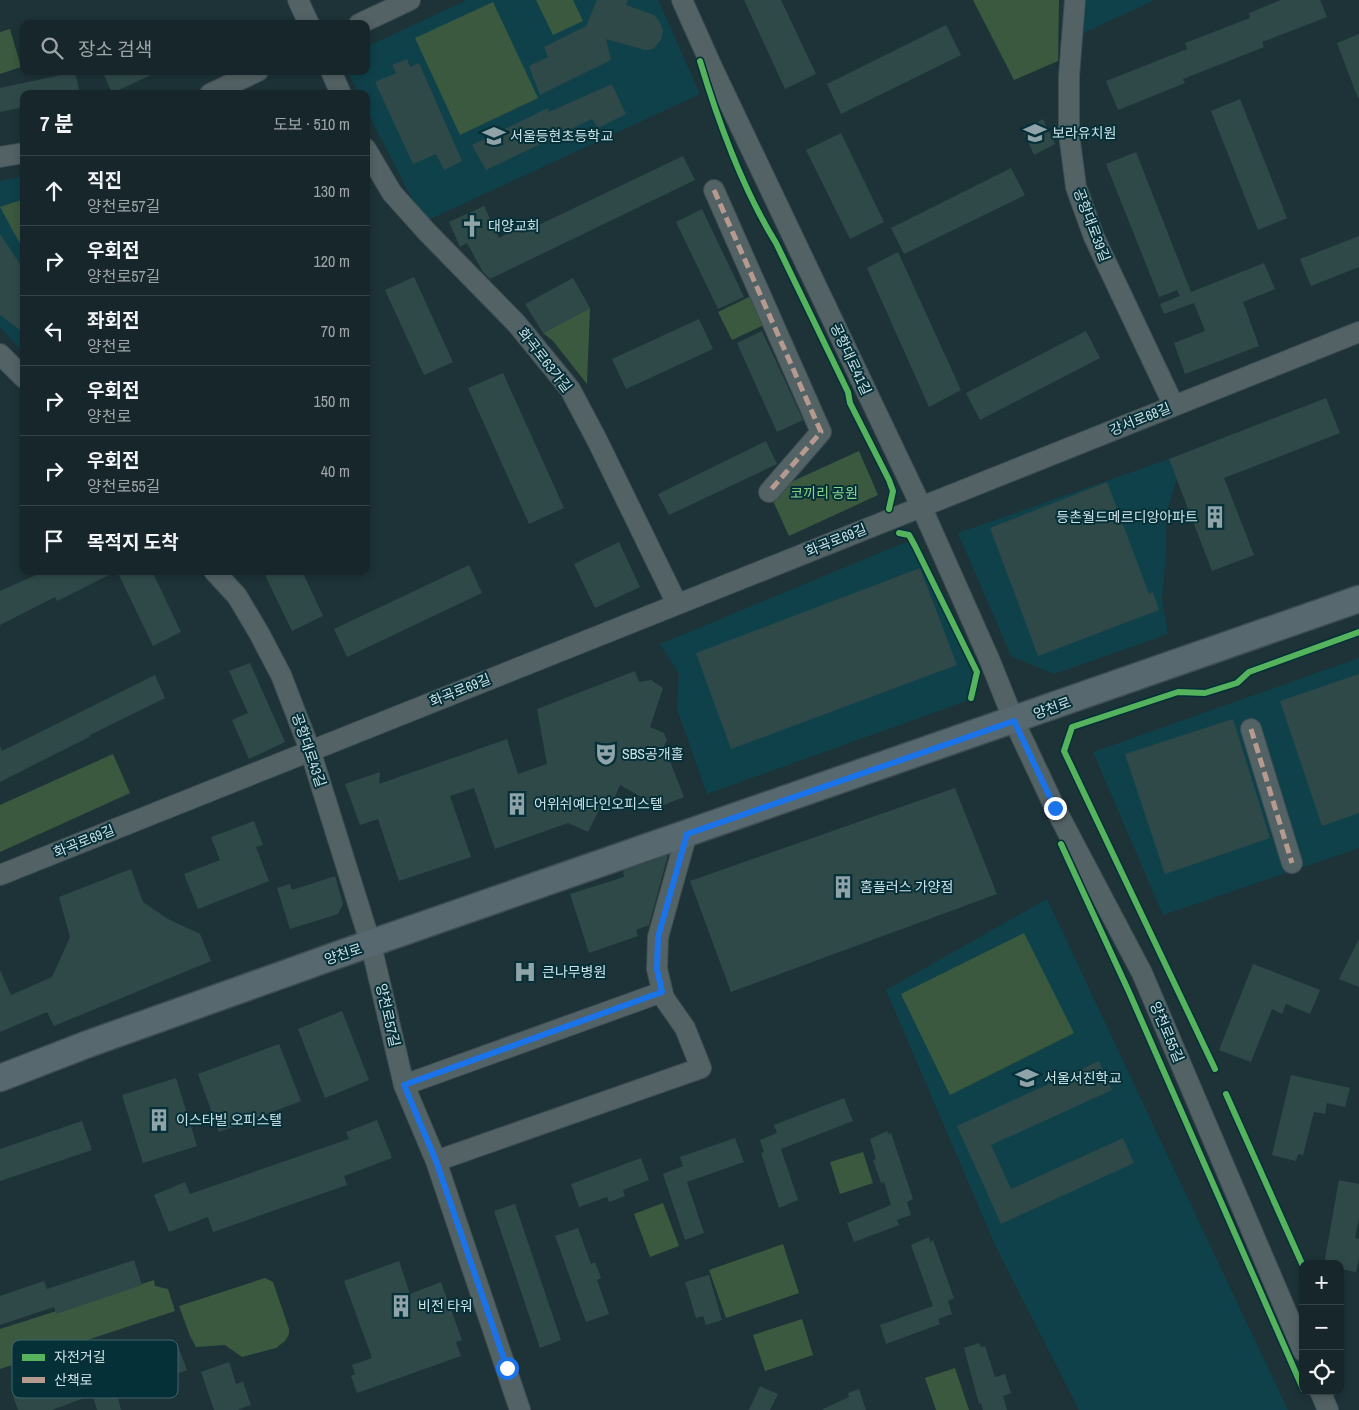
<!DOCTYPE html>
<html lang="ko">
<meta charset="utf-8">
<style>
body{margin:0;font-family:"Archivo Narrow","Noto Sans KR",sans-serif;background:#233236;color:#f1f3f6}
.controls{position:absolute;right:15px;bottom:15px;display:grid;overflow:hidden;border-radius:10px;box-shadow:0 2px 8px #0003}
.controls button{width:45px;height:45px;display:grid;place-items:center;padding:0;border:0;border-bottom:1px solid #354347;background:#16262a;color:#f1f3f6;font:25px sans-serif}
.stop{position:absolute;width:15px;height:15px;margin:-11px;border:4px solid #1a73e8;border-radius:50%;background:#fff}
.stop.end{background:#1a73e8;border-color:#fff;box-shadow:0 1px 5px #0008}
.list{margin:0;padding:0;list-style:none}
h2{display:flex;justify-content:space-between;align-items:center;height:65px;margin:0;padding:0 20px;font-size:21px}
h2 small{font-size:16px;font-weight:400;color:#9ea5a8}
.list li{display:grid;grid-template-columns:32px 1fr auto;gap:15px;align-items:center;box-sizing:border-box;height:70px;padding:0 20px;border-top:1px solid #354347}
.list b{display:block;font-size:19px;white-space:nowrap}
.list p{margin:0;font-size:16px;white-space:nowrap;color:#9ea5a8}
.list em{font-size:16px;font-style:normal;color:#9ea5a8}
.icon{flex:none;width:28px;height:28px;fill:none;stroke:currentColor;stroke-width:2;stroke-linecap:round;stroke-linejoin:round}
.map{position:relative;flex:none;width:1359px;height:1410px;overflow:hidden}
.search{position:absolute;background:#16262a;box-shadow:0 2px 8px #0003;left:20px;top:20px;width:350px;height:55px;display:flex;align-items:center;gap:12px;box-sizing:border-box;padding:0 18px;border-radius:10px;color:#9ea5a8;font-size:19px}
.panel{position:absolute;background:#16262a;box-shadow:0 2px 8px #0003;left:20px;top:90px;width:350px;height:485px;border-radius:10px}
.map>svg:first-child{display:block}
.built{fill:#0f414b}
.green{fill:#3a593f}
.building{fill:#2f4949}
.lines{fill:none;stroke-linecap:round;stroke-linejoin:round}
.minor-casing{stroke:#3d4d52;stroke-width:22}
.major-casing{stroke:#3d4d52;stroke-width:29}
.minor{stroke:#536265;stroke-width:20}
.major{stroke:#57696f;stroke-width:26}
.quiet{stroke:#b69a8f;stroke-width:5;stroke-dasharray:10 5;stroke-linecap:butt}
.cycleway-casing{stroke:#053038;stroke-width:9}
.cycleway{stroke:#56b35d;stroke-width:6}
.route{stroke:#1a73e8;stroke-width:6}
.labels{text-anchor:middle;stroke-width:4;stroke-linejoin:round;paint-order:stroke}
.poi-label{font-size:14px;fill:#cce0e6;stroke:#053038;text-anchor:start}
.street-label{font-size:14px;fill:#cce0e6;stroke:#053038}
.park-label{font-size:14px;fill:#89d78a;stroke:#053038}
.key{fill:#053038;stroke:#41656c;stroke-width:1}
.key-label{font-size:14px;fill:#cce0e6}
</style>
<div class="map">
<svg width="1359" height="1410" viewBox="0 0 1359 1410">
<rect width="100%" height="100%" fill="#1d3338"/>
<path class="built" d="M 467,0 L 658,0 L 700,94 L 424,222 L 366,109 L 366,94 L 359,94 L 347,71 L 366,71 L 366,47 Z
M 1085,0 L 1155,0 L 1083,33 Z
M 24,176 L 24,353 L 0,327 L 0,181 Z
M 1169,459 L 1177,478 L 1166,514 L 1166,553 L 1162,599 L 1168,634 L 1054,674 L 1011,656 L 958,533 Z
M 906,542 L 917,551 L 972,673 L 969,700 L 707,794 L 677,709 L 679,674 L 660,644 Z
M 1359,658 L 1359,848 L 1163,915 L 1093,752 Z
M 1047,899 L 1172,1165 L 1288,1410 L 1079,1410 L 996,1247 L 886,990 Z"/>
<path class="green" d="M 536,0 L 573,0 L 583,21 L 553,35 Z
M 973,0 L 1059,0 L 1058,61 L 1014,80 Z
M 493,2 L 538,98 L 460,135 L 415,38 Z
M 10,29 L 21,67 L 0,74 L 0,32 Z
M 24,199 L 24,251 L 0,207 Z
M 751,296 L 764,325 L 732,340 L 718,312 Z
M 590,308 L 587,384 L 553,341 L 543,333 Z
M 859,451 L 878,495 L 789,536 L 769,492 Z
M 113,754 L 130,793 L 0,852 L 0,805 Z
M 1024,933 L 1074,1033 L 950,1095 L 901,994 Z
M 863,1152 L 873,1183 L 840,1194 L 830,1162 Z
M 663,1203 L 679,1246 L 650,1257 L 634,1214 Z
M 783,1244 L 799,1293 L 726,1318 L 709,1270 Z
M 265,1278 L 273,1282 L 289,1329 L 289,1334 L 285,1341 L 276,1348 L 242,1357 L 225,1345 L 196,1347 L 190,1336 L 179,1306 Z
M 154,1280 L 155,1286 L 168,1289 L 175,1311 L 0,1369 L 0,1329 Z
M 802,1319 L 813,1355 L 765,1371 L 753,1335 Z
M 955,1368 L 969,1410 L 936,1410 L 925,1378 Z"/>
<path class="building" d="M 597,0 L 628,0 L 626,5 L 654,15 L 660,22 L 663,30 L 661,40 L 653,49 L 645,50 L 606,39 L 611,60 L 540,95 L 529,66 L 548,57 L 544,47 L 586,26 Z
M 744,0 L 781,0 L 816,74 L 785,89 Z
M 1281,0 L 1320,0 L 1327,17 L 1262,42 L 1264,47 L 1183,79 L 1185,83 L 1118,110 L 1106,81 L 1187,49 L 1185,43 L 1250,18 L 1249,13 Z
M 946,25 L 961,55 L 841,114 L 827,84 Z
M 1359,34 L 1359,98 L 1358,98 L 1337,43 Z
M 407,59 L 410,67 L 419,63 L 462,161 L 444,170 L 436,154 L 413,164 L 375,82 L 396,73 L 392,65 Z
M 102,71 L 160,71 L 112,93 Z
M 75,72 L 80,94 L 24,94 L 24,107 L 0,112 L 0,88 Z
M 612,84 L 626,114 L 598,128 L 592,119 L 486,170 L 472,145 L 548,108 L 549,112 Z
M 1240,99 L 1287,218 L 1258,230 L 1211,111 Z
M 1043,119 L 1055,144 L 1034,155 L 1023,130 Z
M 841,133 L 884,222 L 850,239 L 806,150 Z
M 1136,152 L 1191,292 L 1264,263 L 1275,289 L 1243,302 L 1259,346 L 1185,374 L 1174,343 L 1205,331 L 1194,303 L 1164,314 L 1160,304 L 1180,296 L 1177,290 L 1159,297 L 1106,164 Z
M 683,156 L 695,180 L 490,279 L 483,272 L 467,243 L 460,247 L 449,222 L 484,206 L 499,238 L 519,227 L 522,233 Z
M 1011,168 L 1025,195 L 904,254 L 891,228 Z
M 702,209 L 744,297 L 718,309 L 676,222 Z
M 0,234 L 24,270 L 24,333 L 0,315 Z
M 1359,236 L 1359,267 L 1311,286 L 1300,259 Z
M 898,252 L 961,390 L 929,407 L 867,268 Z
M 414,277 L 453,362 L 424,375 L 385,290 Z
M 573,278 L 590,308 L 543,333 L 525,304 Z
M 699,319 L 713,349 L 626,389 L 612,359 Z
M 762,331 L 803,420 L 777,432 L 737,343 Z
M 1086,331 L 1100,358 L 980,420 L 966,393 Z
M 503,373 L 564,508 L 529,524 L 468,388 Z
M 1326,398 L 1340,433 L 1224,478 L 1254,555 L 1212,571 L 1169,459 Z
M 766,441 L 777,464 L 669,515 L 658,494 Z
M 1107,482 L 1149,594 L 1153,592 L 1159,610 L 1038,656 L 990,528 Z
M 619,542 L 640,587 L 595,608 L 574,564 Z
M 469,565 L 482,593 L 347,657 L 334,629 Z
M 920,568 L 957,665 L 731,749 L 696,653 Z
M 45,571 L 117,571 L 57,601 L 55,597 L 0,625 L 0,591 Z
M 117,571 L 152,571 L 181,632 L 153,646 Z
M 263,571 L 302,571 L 323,616 L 292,631 Z
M 250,663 L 285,742 L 249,759 L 232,720 L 248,713 L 229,671 Z
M 635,671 L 639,682 L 651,680 L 663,688 L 650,727 L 664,733 L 667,740 L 664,746 L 684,797 L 659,807 L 620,785 L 613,801 L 601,806 L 588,832 L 568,823 L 495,849 L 474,788 L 450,796 L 471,857 L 399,881 L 378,819 L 360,825 L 345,784 L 380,772 L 379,784 L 507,739 L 518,774 L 547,764 L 537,709 Z
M 1359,674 L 1359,813 L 1322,826 L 1280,701 Z
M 155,675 L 165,698 L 90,735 L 91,736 L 0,782 L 0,746 L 2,751 Z
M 1233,719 L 1270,838 L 1165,874 L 1125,754 Z
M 955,788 L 997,894 L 731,992 L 690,881 Z
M 254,821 L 263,845 L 256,847 L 269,881 L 198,909 L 184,874 L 220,860 L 211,837 Z
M 668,855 L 649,925 L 636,930 L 638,936 L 589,953 L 570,894 L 624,877 L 623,871 Z
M 131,869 L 143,902 L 168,919 L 200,934 L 211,961 L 54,1026 L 47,1012 L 0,1032 L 0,970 L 11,995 L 52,977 L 70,937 L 59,897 Z
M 335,876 L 343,904 L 338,914 L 290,929 L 277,888 L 290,884 L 292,890 Z
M 1359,939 L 1359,987 L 1339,979 Z
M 1253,964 L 1320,990 L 1310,1014 L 1286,1004 L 1282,1014 L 1272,1009 L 1251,1062 L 1219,1050 Z
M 342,1011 L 369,1080 L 325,1098 L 298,1029 Z
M 279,1044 L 301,1101 L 219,1132 L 198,1074 Z
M 1099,1061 L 1112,1090 L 991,1145 L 1011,1189 L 1123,1138 L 1134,1163 L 1001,1224 L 957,1126 Z
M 1291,1075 L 1350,1088 L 1345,1107 L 1327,1103 L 1325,1114 L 1314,1112 L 1303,1155 L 1298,1154 L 1296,1161 L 1272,1155 Z
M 176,1078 L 197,1146 L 143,1163 L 122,1095 Z
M 844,1098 L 853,1121 L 781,1149 L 798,1200 L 779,1208 L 761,1153 L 764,1152 L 760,1140 L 777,1133 L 774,1125 Z
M 377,1120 L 392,1158 L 344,1176 L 347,1185 L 213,1232 L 208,1217 L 169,1232 L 154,1195 L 185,1182 L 190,1194 L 349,1139 L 346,1132 Z
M 82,1121 L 92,1150 L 0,1181 L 0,1149 Z
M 887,1131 L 888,1134 L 891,1133 L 913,1199 L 907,1202 L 911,1215 L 897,1220 L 899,1225 L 854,1242 L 847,1223 L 891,1205 L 884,1182 L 881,1183 L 873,1160 L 876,1159 L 870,1139 Z
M 735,1138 L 744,1162 L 687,1182 L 704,1233 L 685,1240 L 663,1174 L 683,1166 L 680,1157 Z
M 641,1158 L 649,1180 L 623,1190 L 625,1196 L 609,1202 L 607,1197 L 579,1207 L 571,1184 Z
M 1339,1180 L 1359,1184 L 1359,1218 L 1355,1238 L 1359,1239 L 1359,1257 L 1356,1272 L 1340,1269 L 1340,1264 L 1324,1264 Z
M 515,1204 L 561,1340 L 540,1348 L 494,1211 Z
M 578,1228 L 591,1264 L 595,1262 L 601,1278 L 597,1280 L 609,1314 L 586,1322 L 555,1236 Z
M 929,1237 L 930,1242 L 933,1240 L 954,1298 L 948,1301 L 952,1314 L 938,1319 L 940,1324 L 886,1344 L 880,1325 L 933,1306 L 911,1245 Z
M 134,1260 L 142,1285 L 56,1314 L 54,1307 L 0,1325 L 0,1296 L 44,1281 L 47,1289 Z
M 399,1261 L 410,1294 L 441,1282 L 462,1340 L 456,1342 L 461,1356 L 357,1393 L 351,1376 L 355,1374 L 352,1365 L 372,1358 L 344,1281 Z
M 709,1275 L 722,1320 L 706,1325 L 703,1316 L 696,1318 L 685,1282 Z
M 979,1343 L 981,1347 L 985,1346 L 995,1377 L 1005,1374 L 1011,1393 L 1003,1396 L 1007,1410 L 983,1410 L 981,1403 L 979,1404 L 964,1348 Z
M 178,1346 L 187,1370 L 118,1398 L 121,1410 L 97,1410 L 91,1389 L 111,1381 L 108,1373 Z
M 229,1362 L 236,1384 L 243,1382 L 251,1405 L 237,1410 L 214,1410 L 201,1372 Z
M 75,1374 L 84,1398 L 52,1410 L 18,1410 L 13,1396 Z
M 760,1386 L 778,1394 L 770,1410 L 749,1410 Z
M 859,1389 L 866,1410 L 821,1410 L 849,1397 L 848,1393 Z"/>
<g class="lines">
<defs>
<path id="minor" d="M 298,0 L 309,24
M 682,0 L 712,67 L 921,506 L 990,661 L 1014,721 L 1055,808 L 1142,973 L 1303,1351
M 1075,0 L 1069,76 L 1069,134 L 1076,187 L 1094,237 L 1174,406
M 359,24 L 410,0
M 331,71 L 341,94
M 210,94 L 258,71
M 366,149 L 392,193 L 427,232 L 516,323 L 570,389 L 597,440 L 677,604
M 0,157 L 24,153
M 714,190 L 821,432 L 769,492
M 0,354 L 24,378
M 214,571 L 237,596 L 259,633 L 281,675 L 310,750 L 371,945 L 404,1085 L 436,1161 L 520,1410
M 1251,729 L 1292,863
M 0,875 L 1359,332
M 404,1085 L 662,992
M 436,1161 L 701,1068 L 685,1028 L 664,998 L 657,969 L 658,937 L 687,833
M 1320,1391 L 1328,1410"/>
<path id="major" d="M 0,1078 L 88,1044 L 340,954 L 1359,599"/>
</defs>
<use href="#minor" class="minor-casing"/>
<use href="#major" class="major-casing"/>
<use href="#minor" class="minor"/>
<use href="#major" class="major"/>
<path class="quiet" d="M 714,190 L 821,432 L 769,492
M 1251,729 L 1292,863"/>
<defs>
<path id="cycleway" d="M 700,61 C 718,121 743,190 776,243 L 848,392 L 850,403 L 889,480 L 893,491 L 889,509
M 899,533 L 909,535 L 915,546 L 977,672 L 971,698
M 1061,844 L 1129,992 L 1303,1389
M 1215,1069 L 1064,751 L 1072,727 L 1178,692 L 1205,693 L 1237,683 L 1249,672 L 1359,632
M 1226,1094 L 1303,1266"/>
</defs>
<use href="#cycleway" class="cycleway-casing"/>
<use href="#cycleway" class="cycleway"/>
</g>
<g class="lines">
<path class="route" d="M 507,1368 L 436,1161 L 404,1085 L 662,992 L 657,969 L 658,937 L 687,834 L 1014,721 L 1055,808"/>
</g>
<defs>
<symbol id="school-bare" viewBox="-9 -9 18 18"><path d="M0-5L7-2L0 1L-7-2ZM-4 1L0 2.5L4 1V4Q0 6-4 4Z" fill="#8fa3a9" stroke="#053038" stroke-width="2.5" paint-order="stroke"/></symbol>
<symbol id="church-bare" viewBox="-9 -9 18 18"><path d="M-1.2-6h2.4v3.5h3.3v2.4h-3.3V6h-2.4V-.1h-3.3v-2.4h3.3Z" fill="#8fa3a9" stroke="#053038" stroke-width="2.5" paint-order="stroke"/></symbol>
<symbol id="building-bare" viewBox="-9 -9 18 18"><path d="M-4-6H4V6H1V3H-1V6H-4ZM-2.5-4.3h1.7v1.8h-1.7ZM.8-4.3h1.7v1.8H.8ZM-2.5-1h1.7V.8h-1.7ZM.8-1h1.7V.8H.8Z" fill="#8fa3a9" stroke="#053038" stroke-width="2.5" paint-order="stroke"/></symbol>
<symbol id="theatre-bare" viewBox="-9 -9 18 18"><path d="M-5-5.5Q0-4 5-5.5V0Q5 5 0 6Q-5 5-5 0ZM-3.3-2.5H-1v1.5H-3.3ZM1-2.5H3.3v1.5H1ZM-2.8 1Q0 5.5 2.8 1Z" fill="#8fa3a9" stroke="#053038" stroke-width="2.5" paint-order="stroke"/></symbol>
<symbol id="hospital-bare" viewBox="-9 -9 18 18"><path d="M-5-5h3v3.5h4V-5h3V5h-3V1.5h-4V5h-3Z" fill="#8fa3a9" stroke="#053038" stroke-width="2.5" paint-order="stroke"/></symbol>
</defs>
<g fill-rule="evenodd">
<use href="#school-bare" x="1019" y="117" width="32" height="32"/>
<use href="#school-bare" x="478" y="120" width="32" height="32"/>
<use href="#church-bare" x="456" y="210" width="32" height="32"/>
<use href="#building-bare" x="1199" y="501" width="32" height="32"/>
<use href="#theatre-bare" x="590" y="738" width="32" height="32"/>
<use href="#building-bare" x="501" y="788" width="32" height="32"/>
<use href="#building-bare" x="827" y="871" width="32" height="32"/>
<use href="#hospital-bare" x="509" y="956" width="32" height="32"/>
<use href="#school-bare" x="1011" y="1062" width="32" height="32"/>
<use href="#building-bare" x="143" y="1104" width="32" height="32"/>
<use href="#building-bare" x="385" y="1290" width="32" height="32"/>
</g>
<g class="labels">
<g class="poi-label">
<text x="1052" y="138">보라유치원</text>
<text x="510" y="141">서울등현초등학교</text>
<text x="488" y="231">대양교회</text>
<text x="1198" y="522" text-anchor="end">등촌월드메르디앙아파트</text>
<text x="622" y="759">SBS공개홀</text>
<text x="534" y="809">어위쉬예다인오피스텔</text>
<text x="860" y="892">홈플러스 가양점</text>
<text x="542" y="977">큰나무병원</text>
<text x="1044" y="1083">서울서진학교</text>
<text x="176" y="1125">이스타빌 오피스텔</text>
<text x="418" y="1311">비전 타워</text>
</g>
<g class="street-label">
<text transform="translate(1092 225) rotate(69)" y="5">공항대로39길</text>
<text transform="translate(851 359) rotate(65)" y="5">공항대로41길</text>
<text transform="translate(545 360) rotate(52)" y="5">화곡로63가길</text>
<text transform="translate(1140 419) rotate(-22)" y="5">강서로68길</text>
<text transform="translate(836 540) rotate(-22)" y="5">화곡로69길</text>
<text transform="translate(460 690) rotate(-22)" y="5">화곡로69길</text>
<text transform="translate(1052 708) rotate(-20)" y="5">양천로</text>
<text transform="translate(309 750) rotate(71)" y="5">공항대로43길</text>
<text transform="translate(84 841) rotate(-22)" y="5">화곡로69길</text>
<text transform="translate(343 954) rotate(-18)" y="5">양천로</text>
<text transform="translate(388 1015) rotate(77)" y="5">양천로57길</text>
<text transform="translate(1167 1032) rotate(67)" y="5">양천로55길</text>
</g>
<g class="park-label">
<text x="824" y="498">코끼리 공원</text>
</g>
</g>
<rect x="12" y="1340" width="166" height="58" rx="8" class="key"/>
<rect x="22" y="1354" width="23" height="7" fill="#56b35d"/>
<rect x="22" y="1377" width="23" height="6" fill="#b69a8f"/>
<g class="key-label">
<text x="54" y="1362">자전거길</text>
<text x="54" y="1385">산책로</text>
</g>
</svg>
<div class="controls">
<button>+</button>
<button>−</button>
<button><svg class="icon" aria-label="locate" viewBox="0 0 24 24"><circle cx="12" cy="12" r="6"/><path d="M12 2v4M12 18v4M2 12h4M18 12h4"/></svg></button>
</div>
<div class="stop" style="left:507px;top:1368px"></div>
<div class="stop end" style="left:1055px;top:808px"></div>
<div class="search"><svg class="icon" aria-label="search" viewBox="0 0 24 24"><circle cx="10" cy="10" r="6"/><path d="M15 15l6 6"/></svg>장소 검색</div>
<section class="panel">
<h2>7 분<small>도보 · 510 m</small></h2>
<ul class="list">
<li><svg class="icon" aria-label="ahead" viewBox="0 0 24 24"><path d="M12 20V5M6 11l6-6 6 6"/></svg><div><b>직진</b><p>양천로57길</p></div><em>130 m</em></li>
<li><svg class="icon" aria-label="right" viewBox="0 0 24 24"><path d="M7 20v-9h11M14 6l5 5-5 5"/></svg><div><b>우회전</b><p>양천로57길</p></div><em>120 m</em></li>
<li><svg class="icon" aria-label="left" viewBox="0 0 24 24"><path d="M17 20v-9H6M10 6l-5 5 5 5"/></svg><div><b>좌회전</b><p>양천로</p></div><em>70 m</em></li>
<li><svg class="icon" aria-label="right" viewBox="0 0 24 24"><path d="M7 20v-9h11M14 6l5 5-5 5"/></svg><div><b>우회전</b><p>양천로</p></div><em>150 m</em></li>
<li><svg class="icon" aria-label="right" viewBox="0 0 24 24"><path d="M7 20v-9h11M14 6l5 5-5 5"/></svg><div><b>우회전</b><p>양천로55길</p></div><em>40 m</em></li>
<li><svg class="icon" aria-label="arrive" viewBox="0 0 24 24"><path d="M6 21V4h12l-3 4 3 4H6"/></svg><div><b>목적지 도착</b></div></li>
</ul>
</section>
</div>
